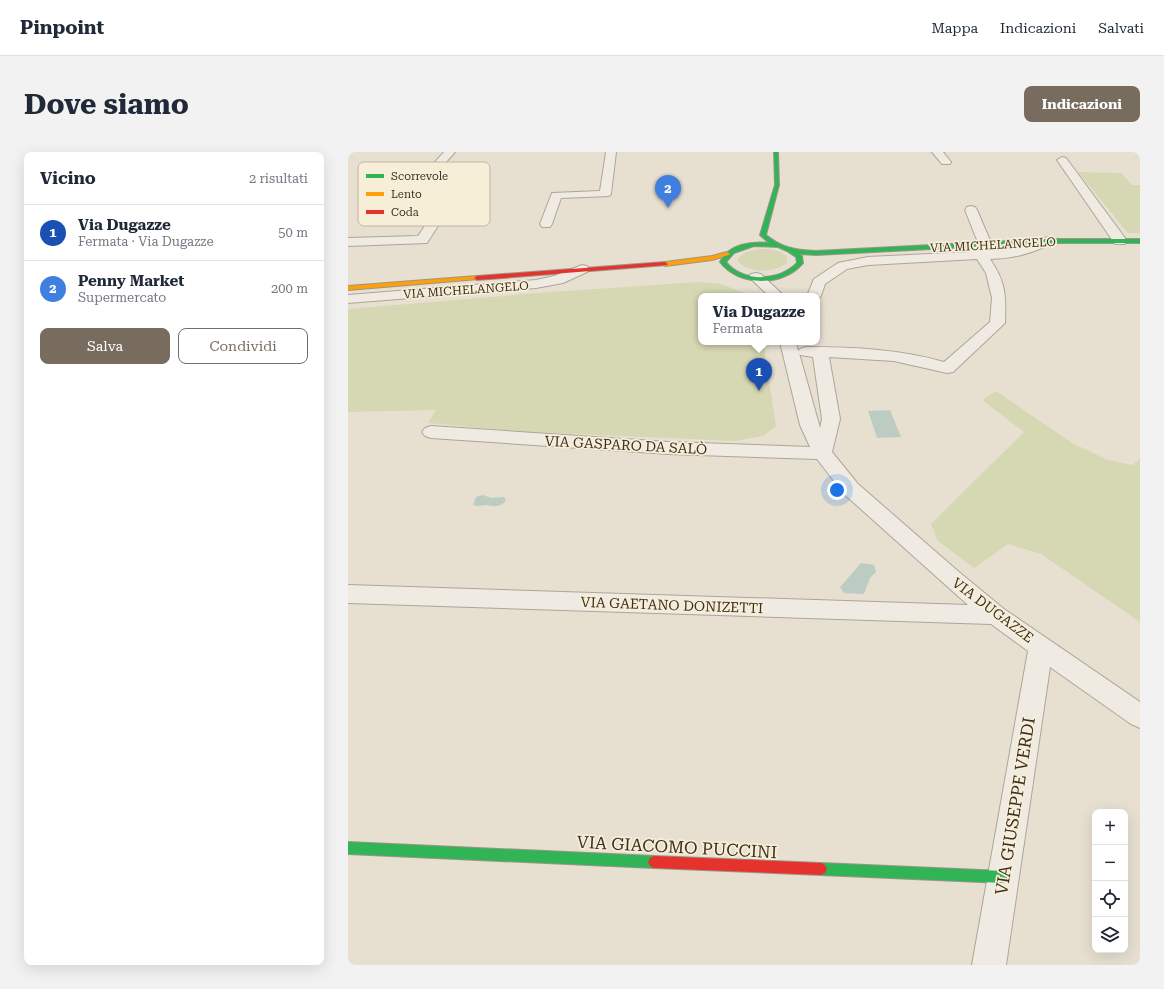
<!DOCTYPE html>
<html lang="it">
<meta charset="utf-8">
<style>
body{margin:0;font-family:"Roboto Serif",serif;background:#f2f2f3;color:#1f2937}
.controls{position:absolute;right:12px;bottom:12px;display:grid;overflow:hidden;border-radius:8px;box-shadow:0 4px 16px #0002}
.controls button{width:36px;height:36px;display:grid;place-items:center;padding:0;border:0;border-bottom:1px solid #e0e1e3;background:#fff;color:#1f2937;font:20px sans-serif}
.you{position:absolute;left:489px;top:338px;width:14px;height:14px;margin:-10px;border:3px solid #fff;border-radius:50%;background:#1a73e8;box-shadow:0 0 0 6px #1a73e833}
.badge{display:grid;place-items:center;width:26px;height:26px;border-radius:50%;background:#786c5e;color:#fff;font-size:13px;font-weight:700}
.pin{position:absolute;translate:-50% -33px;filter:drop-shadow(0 1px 2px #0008)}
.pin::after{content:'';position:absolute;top:21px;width:14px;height:12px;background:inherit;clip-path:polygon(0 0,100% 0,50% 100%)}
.popup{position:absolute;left:350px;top:141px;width:122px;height:52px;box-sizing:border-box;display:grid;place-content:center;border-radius:8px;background:#fff;filter:drop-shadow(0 1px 3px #0005);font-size:13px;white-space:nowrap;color:#747a83}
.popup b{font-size:15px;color:#1f2937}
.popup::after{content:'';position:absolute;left:50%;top:100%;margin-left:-8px;border:8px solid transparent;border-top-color:#fff}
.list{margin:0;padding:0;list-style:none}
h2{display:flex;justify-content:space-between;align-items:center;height:52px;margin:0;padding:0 16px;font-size:17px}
h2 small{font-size:13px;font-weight:400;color:#747a83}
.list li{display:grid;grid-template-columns:26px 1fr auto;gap:12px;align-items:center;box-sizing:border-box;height:56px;padding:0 16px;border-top:1px solid #e0e1e3}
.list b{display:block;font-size:15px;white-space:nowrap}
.list p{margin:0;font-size:13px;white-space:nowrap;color:#747a83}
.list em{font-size:13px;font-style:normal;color:#747a83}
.actions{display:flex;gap:8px;padding:12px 16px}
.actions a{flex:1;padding:9px 0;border:1px solid #786c5e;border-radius:8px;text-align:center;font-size:14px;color:#786c5e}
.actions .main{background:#786c5e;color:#fff}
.icon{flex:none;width:22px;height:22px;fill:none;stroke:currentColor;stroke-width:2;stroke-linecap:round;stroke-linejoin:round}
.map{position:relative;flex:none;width:792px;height:813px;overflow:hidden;border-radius:8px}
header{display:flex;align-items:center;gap:24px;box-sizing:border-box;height:56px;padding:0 20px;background:#fff;border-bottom:1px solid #e0e1e3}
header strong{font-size:19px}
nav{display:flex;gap:22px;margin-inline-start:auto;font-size:14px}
.intro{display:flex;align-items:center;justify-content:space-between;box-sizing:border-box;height:96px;padding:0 24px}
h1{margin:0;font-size:28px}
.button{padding:10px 18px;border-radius:8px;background:#786c5e;color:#fff;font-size:14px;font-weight:700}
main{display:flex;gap:24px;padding:0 24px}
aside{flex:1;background:#fff;border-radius:8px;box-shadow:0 4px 16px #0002}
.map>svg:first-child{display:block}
.green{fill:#d6d7b3}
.water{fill:#bcccc2}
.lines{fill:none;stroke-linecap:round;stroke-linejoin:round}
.street-casing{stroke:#ada599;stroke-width:2}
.fast-casing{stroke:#9c958a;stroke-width:2}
.slow-casing{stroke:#9c958a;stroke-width:2}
.jam-casing{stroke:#9c958a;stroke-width:2}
.street{fill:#efebe3;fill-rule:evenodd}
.fast{fill:#30b455;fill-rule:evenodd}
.slow{fill:#ff9f0a;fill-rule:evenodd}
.jam{fill:#e5322d;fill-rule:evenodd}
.labels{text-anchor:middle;stroke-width:3.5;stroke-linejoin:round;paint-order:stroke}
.far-street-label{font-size:12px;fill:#3d2e20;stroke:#f7eed8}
.street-label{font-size:14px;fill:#3d2e20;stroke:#f7eed8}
.near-street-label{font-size:17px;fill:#3d2e20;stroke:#f7eed8}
.key{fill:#f7eed8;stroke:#bfb4a1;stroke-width:1}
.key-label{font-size:11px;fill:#3d2e20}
</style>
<header>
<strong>Pinpoint</strong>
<nav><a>Mappa</a><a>Indicazioni</a><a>Salvati</a></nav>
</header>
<div class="intro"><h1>Dove siamo</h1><a class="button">Indicazioni</a></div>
<main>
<aside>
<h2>Vicino<small>2 risultati</small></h2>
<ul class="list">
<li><span class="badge" style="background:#1a4fb4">1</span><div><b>Via Dugazze</b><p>Fermata · Via Dugazze</p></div><em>50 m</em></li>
<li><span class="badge" style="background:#3f7fe0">2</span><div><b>Penny Market</b><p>Supermercato</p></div><em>200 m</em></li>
</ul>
<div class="actions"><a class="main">Salva</a><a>Condividi</a></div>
</aside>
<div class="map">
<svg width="792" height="813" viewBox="0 0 792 813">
<rect width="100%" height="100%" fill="#e7e0d1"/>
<path class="green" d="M 730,20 L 773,21 L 784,33 L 792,33 L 792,81 L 780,81 Z
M 412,97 C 421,97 442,98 439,111 C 427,121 400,122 390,109 L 390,106 L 398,100 Z
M 350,130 L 373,132 L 396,141 L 399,144 L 353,144 L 353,190 L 415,190 L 428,274 L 415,284 L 387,289 L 180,280 L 80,271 L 88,258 L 0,260 L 0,157 L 203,140 Z
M 648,239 L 724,291 L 760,308 L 784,313 L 792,307 L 792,470 L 693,402 L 660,392 L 626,416 L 590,389 L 583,372 L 676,280 L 634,248 Z"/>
<path class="water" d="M 542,258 L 553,285 L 529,286 L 520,259 Z
M 135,343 L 143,346 L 156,345 L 158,348 C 153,356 145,354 138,353 C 133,353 130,355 125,353 L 128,345 Z
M 513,411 L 526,413 L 528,420 L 522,426 L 516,442 L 496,441 L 492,435 Z"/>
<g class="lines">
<defs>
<path id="street" d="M 96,0 L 107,0 L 92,17 L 120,16 L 125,19 L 79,91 L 0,94 L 0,86 L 70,84 L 112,23 L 79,23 L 78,21 L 79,19 Z
M 258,0 L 268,0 L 263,42 L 261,44 L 213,46 L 204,72 L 202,75 L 194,75 L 192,72 L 204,41 L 252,39 Z
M 584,0 L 595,0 L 603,10 L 602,12 L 594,12 Z
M 714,5 L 718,6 L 777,86 L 778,89 L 777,92 L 767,92 L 709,8 Z
M 623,54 L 627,55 L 629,58 L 644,93 L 643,96 L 634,96 L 636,99 C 649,98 665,99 678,94 C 686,90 693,84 702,86 L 703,89 L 702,92 C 680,103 665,106 642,107 C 658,130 658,144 657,171 L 605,220 L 599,221 L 546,209 L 481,205 L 492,267 L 484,300 L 510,332 L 611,420 L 656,457 L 792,550 L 792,576 L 783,572 L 702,515 L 658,813 L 624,813 L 680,499 L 643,472 L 0,451 L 0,433 L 620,453 L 496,342 L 469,307 L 321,302 L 83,286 L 77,284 L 74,280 L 77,276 L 83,274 L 321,290 L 462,295 L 452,273 L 432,190 L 448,190 L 450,199 L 452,197 L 458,195 C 505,195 551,197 596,210 L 642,170 L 644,146 L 638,121 L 629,107 L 520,113 L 499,117 L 477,132 L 473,144 L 469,148 L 469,144 L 459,144 L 466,127 L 490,111 L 520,105 L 623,100 L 619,93 L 620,90 C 625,89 628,89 631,93 L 617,58 L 619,55 ZM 451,201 L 452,203 L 465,205 L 474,267 L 472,276 Z
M 234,113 L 239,114 L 241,117 L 239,120 L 215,131 L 188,136 L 0,151 L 0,143 L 188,128 L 206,124 Z
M 408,121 L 413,122 L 436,144 L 421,144 L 401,125 L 403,122 Z"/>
<path id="fast" d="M 426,0 L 430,0 L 431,33 L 418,83 C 434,96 447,98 468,99 L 697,87 L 792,87 L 792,91 L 697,91 L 468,103 L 451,102 L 454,104 L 455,111 C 435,135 391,135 372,110 C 381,92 403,89 421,91 L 412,83 L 427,33 ZM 406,94 L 430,95 L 439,99 L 448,105 L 449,111 C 431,129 395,131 378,110 L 386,101 Z
M 0,690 L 306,704 L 310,706 L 312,710 L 310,714 L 306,716 L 0,702 Z
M 473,711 L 656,719 L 661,720 L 662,725 L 661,730 L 656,731 L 473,723 L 469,721 L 467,717 L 469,713 Z"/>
<path id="slow" d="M 379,100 L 382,102 L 381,103 L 364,108 L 317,114 L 314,112 L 317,110 L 364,104 Z
M 129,124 L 131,125 L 131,127 L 0,138 L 0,134 Z"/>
<path id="jam" d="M 317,110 L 320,112 L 319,113 L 129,128 L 126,126 L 129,124 Z
M 306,704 L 473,711 L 477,713 L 479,717 L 477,721 L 473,723 L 306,716 L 302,714 L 300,710 L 302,706 Z"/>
</defs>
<use href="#street" class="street-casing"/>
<use href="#fast" class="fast-casing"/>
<use href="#slow" class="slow-casing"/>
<use href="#jam" class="jam-casing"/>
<use href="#street" class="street"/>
<use href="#fast" class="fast"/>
<use href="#slow" class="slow"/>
<use href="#jam" class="jam"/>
</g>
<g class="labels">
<g class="far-street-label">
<text transform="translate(645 93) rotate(-3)" y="4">VIA MICHELANGELO</text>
<text transform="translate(118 138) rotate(-4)" y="4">VIA MICHELANGELO</text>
</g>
<g class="street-label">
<text transform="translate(278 293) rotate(3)" y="5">VIA GASPARO DA SALÒ</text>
<text transform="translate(324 453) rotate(2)" y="5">VIA GAETANO DONIZETTI</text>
<text transform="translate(645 458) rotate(37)" y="5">VIA DUGAZZE</text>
</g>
<g class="near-street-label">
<text transform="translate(667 654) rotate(-81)" y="6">VIA GIUSEPPE VERDI</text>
<text transform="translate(329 695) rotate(3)" y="6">VIA GIACOMO PUCCINI</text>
</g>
</g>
<rect x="10" y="10" width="132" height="64" rx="6" class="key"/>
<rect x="18" y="22" width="18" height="4" fill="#30b455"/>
<rect x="18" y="40" width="18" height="4" fill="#ff9f0a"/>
<rect x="18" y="58" width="18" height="4" fill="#e5322d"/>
<g class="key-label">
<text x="43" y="28">Scorrevole</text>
<text x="43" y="46">Lento</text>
<text x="43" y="64">Coda</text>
</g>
</svg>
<div class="controls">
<button>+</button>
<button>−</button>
<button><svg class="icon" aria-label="locate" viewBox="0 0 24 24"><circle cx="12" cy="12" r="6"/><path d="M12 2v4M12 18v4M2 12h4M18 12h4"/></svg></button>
<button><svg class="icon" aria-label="layers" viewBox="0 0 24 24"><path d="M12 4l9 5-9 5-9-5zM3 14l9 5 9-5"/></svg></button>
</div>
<div class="you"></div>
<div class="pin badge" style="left:411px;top:239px;background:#1a4fb4">1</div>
<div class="popup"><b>Via Dugazze</b>Fermata</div>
<div class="pin badge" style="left:320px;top:56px;background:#3f7fe0">2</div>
</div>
</main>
